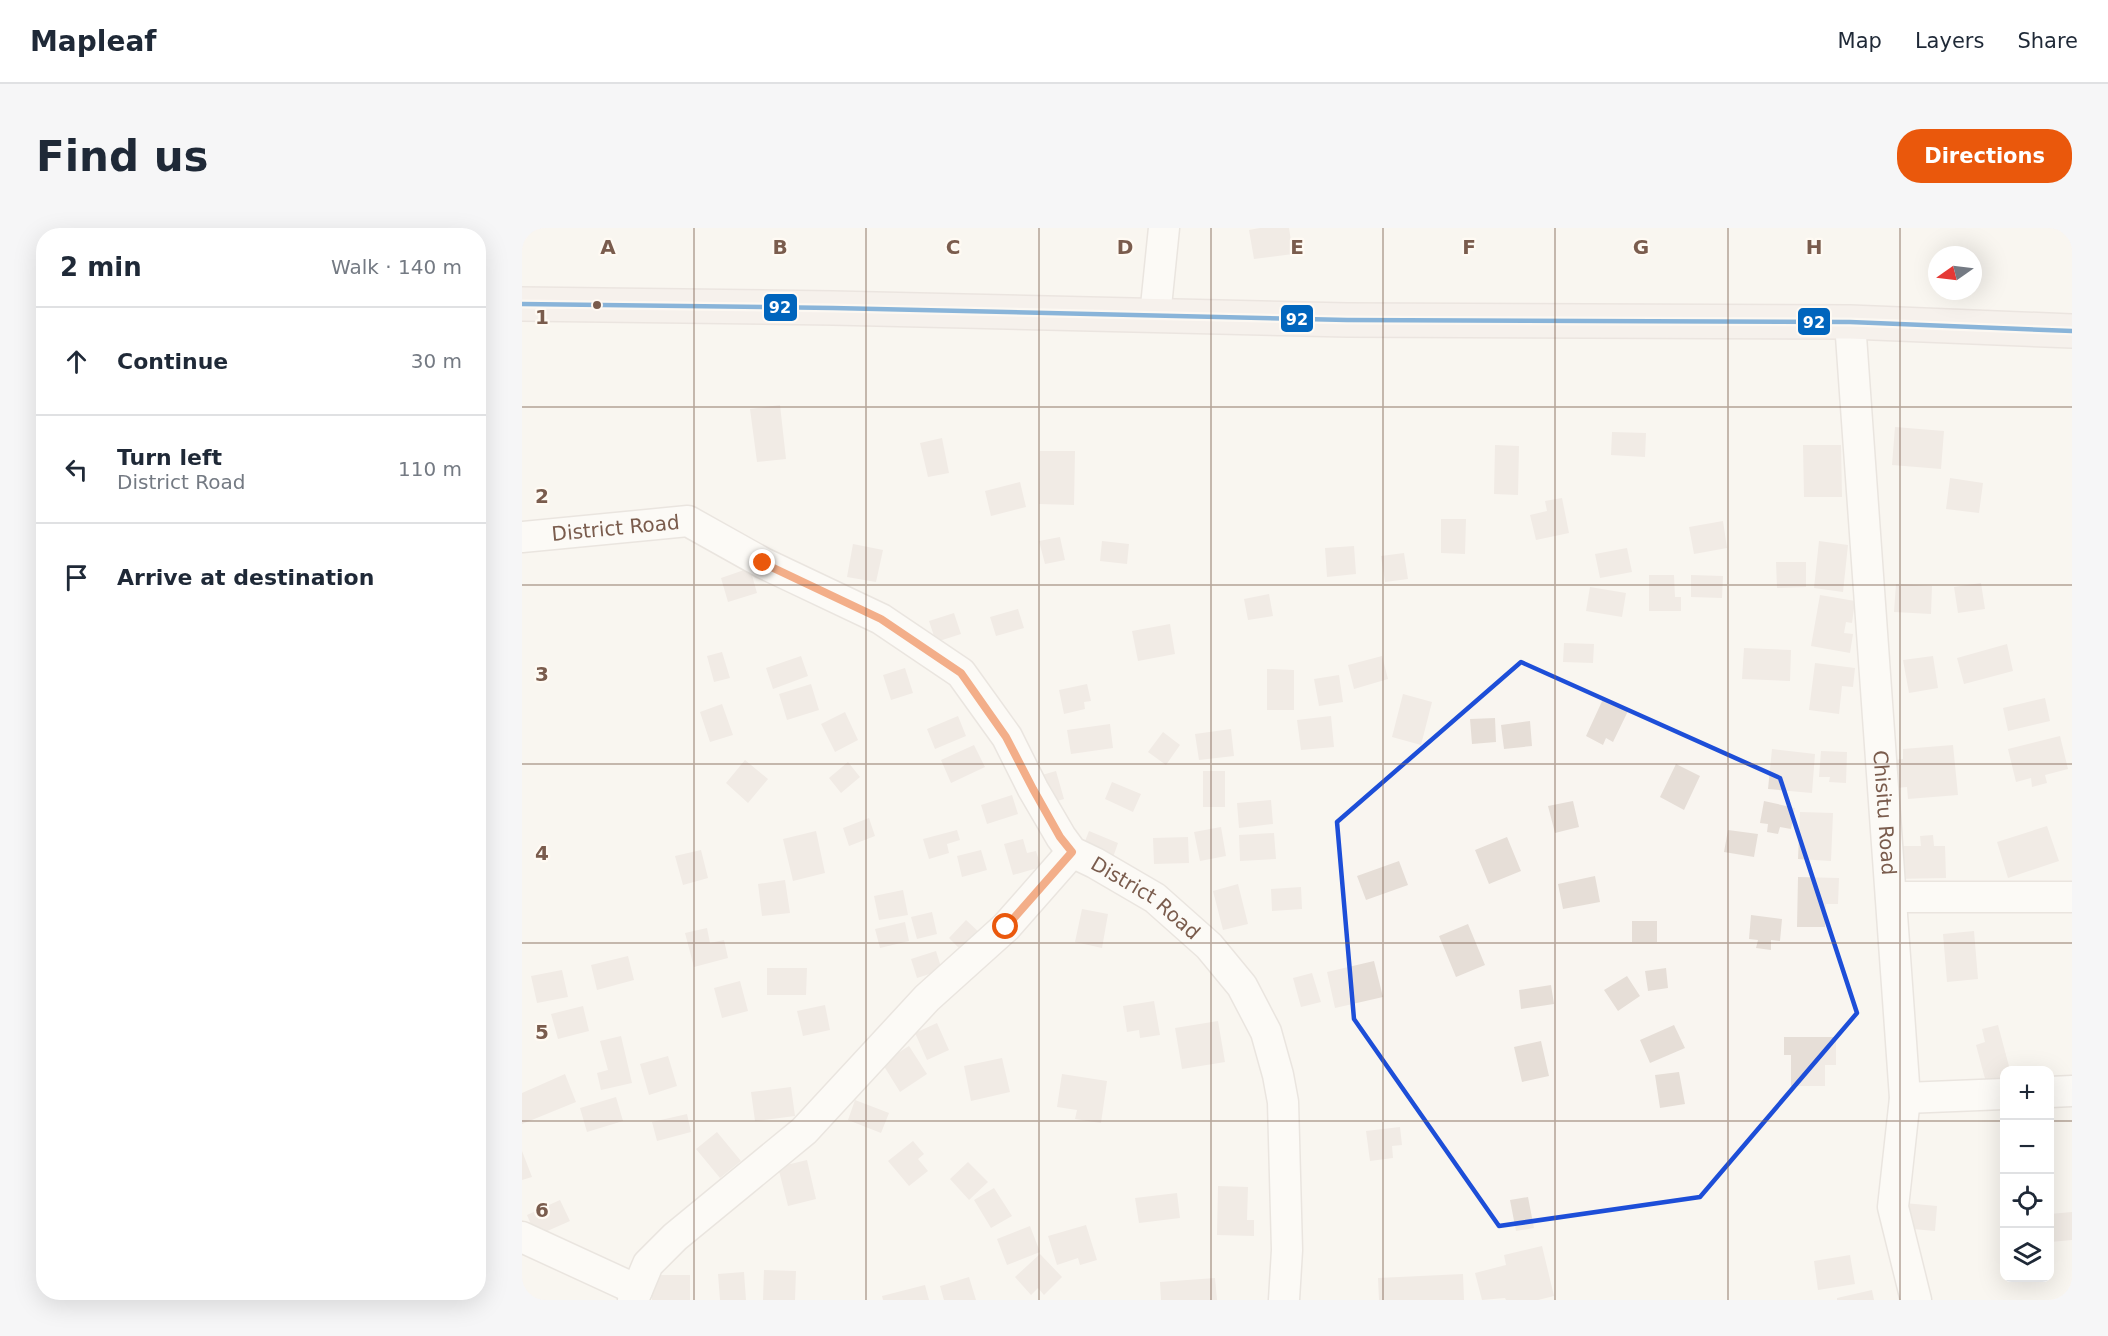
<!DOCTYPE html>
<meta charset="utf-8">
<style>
body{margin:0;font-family:"DejaVu Sans",sans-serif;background:#f6f6f7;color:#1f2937}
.controls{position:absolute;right:18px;bottom:18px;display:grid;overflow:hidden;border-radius:12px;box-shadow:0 6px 24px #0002}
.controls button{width:54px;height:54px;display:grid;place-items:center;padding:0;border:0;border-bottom:2px solid #e0e1e3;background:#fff;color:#1f2937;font:30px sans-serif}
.compass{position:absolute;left:1406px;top:18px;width:54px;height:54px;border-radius:50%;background:#fff;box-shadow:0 6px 24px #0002;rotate:256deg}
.stop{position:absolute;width:18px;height:18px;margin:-14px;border:4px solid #ea580c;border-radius:50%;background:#fff}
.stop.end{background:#ea580c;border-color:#fff;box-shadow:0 2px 6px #0008}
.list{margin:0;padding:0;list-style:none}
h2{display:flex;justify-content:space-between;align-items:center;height:78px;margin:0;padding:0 24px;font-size:26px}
h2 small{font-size:20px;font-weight:400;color:#747a83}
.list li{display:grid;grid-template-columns:39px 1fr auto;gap:18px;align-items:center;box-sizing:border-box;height:108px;padding:0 24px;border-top:2px solid #e0e1e3}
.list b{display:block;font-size:22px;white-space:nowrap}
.list p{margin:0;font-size:20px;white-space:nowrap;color:#747a83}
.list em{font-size:20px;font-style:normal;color:#747a83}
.icon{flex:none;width:33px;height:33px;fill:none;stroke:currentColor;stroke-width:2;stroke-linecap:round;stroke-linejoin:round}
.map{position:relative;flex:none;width:1550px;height:1072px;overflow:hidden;border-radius:24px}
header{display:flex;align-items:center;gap:36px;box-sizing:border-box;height:84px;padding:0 30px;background:#fff;border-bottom:2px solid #e0e1e3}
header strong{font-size:28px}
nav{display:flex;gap:33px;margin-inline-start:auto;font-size:21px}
.intro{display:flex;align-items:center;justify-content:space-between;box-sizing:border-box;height:144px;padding:0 36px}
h1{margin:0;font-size:42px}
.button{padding:15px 27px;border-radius:24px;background:#ea580c;color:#fff;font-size:21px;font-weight:700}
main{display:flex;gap:36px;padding:0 36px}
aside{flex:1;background:#fff;border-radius:24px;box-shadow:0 6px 24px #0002}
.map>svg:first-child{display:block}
.building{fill:#e6ded7}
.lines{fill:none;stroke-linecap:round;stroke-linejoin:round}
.minor-casing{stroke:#d7d1cb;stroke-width:33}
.highway-casing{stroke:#dad1cc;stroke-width:36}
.minor{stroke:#fefefd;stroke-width:30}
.highway{stroke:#f2eae7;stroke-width:33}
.bus-1-casing{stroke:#fffaf3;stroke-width:9}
.bus-1{stroke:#0065bd;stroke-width:4.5}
.route{stroke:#ea580c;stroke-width:8}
.marked{fill:none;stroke:#1d4ed8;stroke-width:4.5;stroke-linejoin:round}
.grid{fill:none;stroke:#7a5c4d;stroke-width:1.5;stroke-opacity:0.55}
.bus-dot{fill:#7a5c4d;stroke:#fffaf3;stroke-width:2}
.labels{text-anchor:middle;stroke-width:4.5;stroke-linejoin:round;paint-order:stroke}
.street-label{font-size:20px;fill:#7a5c4d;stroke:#fffaf3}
.grid-label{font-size:20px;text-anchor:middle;font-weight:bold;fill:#7a5c4d;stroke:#fffaf3;stroke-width:4.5;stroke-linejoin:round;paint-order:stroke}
.line-badge{stroke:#fffaf3;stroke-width:2}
.badge-label{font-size:16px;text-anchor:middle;font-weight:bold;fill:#fff}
</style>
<header>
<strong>Mapleaf</strong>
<nav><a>Map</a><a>Layers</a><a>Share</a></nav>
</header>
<div class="intro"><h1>Find us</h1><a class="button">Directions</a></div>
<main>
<aside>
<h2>2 min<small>Walk · 140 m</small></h2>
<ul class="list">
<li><svg class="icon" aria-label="ahead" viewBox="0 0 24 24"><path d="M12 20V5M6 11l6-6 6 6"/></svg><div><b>Continue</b></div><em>30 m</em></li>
<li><svg class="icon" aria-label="left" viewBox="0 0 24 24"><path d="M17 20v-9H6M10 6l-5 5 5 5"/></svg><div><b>Turn left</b><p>District Road</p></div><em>110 m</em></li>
<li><svg class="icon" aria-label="arrive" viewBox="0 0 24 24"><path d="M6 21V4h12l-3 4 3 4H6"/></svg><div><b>Arrive at destination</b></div></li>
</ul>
</aside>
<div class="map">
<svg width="1550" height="1072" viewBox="0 0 1550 1072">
<rect width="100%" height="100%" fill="#f9f5f0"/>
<path class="building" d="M 738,0 L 767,0 L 771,26 L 732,31 L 727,2 Z
M 258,177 L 264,231 L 235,234 L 228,181 Z
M 1373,199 L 1422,203 L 1419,241 L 1370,237 Z
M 1090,204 L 1124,205 L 1123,229 L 1089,227 Z
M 420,210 L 427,245 L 406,249 L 398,215 Z
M 973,217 L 997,218 L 996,267 L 972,266 Z
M 1281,217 L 1319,217 L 1320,269 L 1282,269 Z
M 518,223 L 553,223 L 552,277 L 517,276 Z
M 1428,250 L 1461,255 L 1457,285 L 1424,281 Z
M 498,254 L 504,279 L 469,288 L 463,263 Z
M 1040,270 L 1047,305 L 1014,312 L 1008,287 L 1025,283 L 1023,273 Z
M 919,291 L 944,291 L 943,326 L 919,325 Z
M 1201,293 L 1205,320 L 1172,326 L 1167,299 Z
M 538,309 L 543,332 L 523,336 L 517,313 Z
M 580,313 L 607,316 L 605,336 L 578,333 Z
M 1297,313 L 1326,317 L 1321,364 L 1292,360 Z
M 331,316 L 361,322 L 354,354 L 325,349 Z
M 832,318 L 834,346 L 805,349 L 803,320 Z
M 1105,320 L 1110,344 L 1078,350 L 1073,326 Z
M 882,325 L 886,351 L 863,354 L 859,328 Z
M 1254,334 L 1284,334 L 1284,359 L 1255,360 Z
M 228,340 L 235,365 L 206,374 L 199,350 Z
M 1127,347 L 1152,347 L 1153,369 L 1159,369 L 1159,383 L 1127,383 Z
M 1169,347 L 1201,348 L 1200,370 L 1169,369 Z
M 1459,355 L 1463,381 L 1436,385 L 1432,359 Z
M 1374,356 L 1410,358 L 1409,386 L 1372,384 Z
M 1068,359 L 1104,365 L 1100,389 L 1064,383 Z
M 747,366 L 751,388 L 726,392 L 722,371 Z
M 1298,367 L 1333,373 L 1330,395 L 1324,394 L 1322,405 L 1331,406 L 1328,425 L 1289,418 Z
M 496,381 L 502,400 L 474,408 L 468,389 Z
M 432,385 L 439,406 L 414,414 L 407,393 Z
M 648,396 L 653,426 L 616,433 L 610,403 Z
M 1042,415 L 1072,416 L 1071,435 L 1041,434 Z
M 1485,416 L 1491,443 L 1442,456 L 1435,430 Z
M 1222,420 L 1269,422 L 1268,453 L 1220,451 Z
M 200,424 L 208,450 L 192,454 L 185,428 Z
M 279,428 L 286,448 L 251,461 L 244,440 Z
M 860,428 L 866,451 L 832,461 L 826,437 Z
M 1411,428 L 1416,460 L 1387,465 L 1381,432 Z
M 1293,435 L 1333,440 L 1331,459 L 1320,458 L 1317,486 L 1287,482 Z
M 383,440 L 391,465 L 369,472 L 361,447 Z
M 745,441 L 772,442 L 772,482 L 745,482 Z
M 817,447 L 821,474 L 797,478 L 792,451 Z
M 289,456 L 297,482 L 265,492 L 257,466 Z
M 565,456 L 569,473 L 562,474 L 563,481 L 542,486 L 537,462 Z
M 881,466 L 910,474 L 899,517 L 870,509 Z
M 1082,469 L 1107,481 L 1091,514 L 1084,510 L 1081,517 L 1064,508 Z
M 1523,470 L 1528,493 L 1486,503 L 1481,480 Z
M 200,476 L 211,507 L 188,514 L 178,484 Z
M 323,484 L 336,512 L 313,524 L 299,496 Z
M 436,488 L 444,508 L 413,521 L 405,501 Z
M 809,488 L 812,519 L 779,522 L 775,492 Z
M 973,490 L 974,514 L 950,516 L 948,491 Z
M 1008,493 L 1010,518 L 982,521 L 979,497 Z
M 588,496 L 591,520 L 549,526 L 545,502 Z
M 709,501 L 712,528 L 677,532 L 673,506 Z
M 641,504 L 658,517 L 644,537 L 626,524 Z
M 1538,508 L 1546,541 L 1523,547 L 1525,555 L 1510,559 L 1509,550 L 1494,554 L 1486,521 Z
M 452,517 L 463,539 L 429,555 L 419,532 Z
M 1431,517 L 1436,567 L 1386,571 L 1385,559 L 1374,560 L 1372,532 L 1381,531 L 1381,521 Z
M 1250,521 L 1293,526 L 1290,565 L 1246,561 Z
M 1299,523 L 1325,524 L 1324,555 L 1307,554 L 1308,549 L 1297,549 Z
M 223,532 L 246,551 L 226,575 L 204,555 Z
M 326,534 L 338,549 L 319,565 L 307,550 Z
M 1154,536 L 1178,548 L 1162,582 L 1138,569 Z
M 534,543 L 542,571 L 521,577 L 513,549 Z
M 681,543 L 703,543 L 703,579 L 681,579 Z
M 590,554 L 619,566 L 611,584 L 583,571 Z
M 490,567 L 496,586 L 465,596 L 459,577 Z
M 749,572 L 751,596 L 717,600 L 715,575 Z
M 1051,573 L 1057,599 L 1033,605 L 1026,578 Z
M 1242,573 L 1273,580 L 1269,601 L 1258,599 L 1256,606 L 1245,604 L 1246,596 L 1238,595 Z
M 1278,584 L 1311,585 L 1309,633 L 1276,631 Z
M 347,590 L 353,608 L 327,618 L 321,600 Z
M 1525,598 L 1537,633 L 1486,650 L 1475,614 Z
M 699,599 L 704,628 L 678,633 L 672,604 Z
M 435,602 L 438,612 L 425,616 L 427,625 L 407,631 L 401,611 Z
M 1206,602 L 1236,606 L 1232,629 L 1202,624 Z
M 294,603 L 303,645 L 271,653 L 261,611 Z
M 567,603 L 596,615 L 588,638 L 558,626 Z
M 752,605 L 754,631 L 718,633 L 717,607 Z
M 1411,607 L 1412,618 L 1423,618 L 1424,650 L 1372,651 L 1370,618 L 1399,618 L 1398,608 Z
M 666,609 L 667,635 L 632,636 L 631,610 Z
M 985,609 L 999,643 L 967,656 L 953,622 Z
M 501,611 L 505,625 L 514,623 L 519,639 L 491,647 L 482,616 Z
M 179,622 L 186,650 L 161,657 L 153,628 Z
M 459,622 L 465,642 L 440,649 L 435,628 Z
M 877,633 L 886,657 L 844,672 L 835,648 Z
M 1073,648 L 1078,674 L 1041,681 L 1036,656 Z
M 1276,649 L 1317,650 L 1316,676 L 1304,676 L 1303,699 L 1275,699 Z
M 263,652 L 268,685 L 240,688 L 236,656 Z
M 716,656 L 726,696 L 701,702 L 691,663 Z
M 779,659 L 780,681 L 750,683 L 749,661 Z
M 381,662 L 386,687 L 357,692 L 352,668 Z
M 560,681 L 586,686 L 580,720 L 553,714 Z
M 410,684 L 415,706 L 395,711 L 389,689 Z
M 1229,687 L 1260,691 L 1258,713 L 1249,712 L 1249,722 L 1234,720 L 1236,712 L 1227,711 Z
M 444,692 L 459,706 L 442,725 L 427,710 Z
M 1110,693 L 1135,693 L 1135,714 L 1110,714 Z
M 383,694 L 387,713 L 358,720 L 353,701 Z
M 946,696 L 963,737 L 934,749 L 917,708 Z
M 185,700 L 188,715 L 202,712 L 206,730 L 172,739 L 163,705 Z
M 1452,703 L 1456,751 L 1425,754 L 1421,706 Z
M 414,723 L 420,742 L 395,750 L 389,731 Z
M 106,728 L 112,752 L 75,762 L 69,737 Z
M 852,733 L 861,769 L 813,780 L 805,744 Z
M 245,740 L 285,740 L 284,767 L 245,767 Z
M 1144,740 L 1146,760 L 1126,763 L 1123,743 Z
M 40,742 L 46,769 L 15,775 L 9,748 Z
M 790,745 L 799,774 L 779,779 L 771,750 Z
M 1105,748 L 1118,768 L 1096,783 L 1082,762 Z
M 218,753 L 226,783 L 200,790 L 192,760 Z
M 1029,757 L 1032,776 L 999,781 L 997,762 Z
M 632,773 L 638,807 L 618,810 L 617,802 L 605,804 L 601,778 Z
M 303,777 L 308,802 L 281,808 L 275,783 Z
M 61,778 L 67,803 L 36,811 L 29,786 Z
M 696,793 L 703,834 L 660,841 L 653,800 Z
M 415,795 L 427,822 L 405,832 L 393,805 Z
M 1152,797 L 1163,820 L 1128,835 L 1118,812 Z
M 1476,797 L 1488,842 L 1482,842 L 1482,857 L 1466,862 L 1454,817 L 1463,814 L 1460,801 Z
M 99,808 L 110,855 L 79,862 L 75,845 L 86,842 L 78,813 Z
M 1262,809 L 1314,809 L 1314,837 L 1303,837 L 1303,858 L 1269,858 L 1269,827 L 1262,827 Z
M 1019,813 L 1027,848 L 1000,854 L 992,819 Z
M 387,818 L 405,846 L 378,864 L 360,835 Z
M 146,828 L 155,858 L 127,867 L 118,836 Z
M 480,830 L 488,864 L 449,873 L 442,838 Z
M 1157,844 L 1163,876 L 1138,880 L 1133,847 Z
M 43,846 L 54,874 L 0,896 L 0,865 Z
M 540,846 L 585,853 L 579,895 L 553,891 L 555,882 L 535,879 Z
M 269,859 L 273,888 L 233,893 L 229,864 Z
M 94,869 L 101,893 L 65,904 L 58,880 Z
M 333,872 L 367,885 L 359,905 L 326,892 Z
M 165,886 L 169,904 L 135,913 L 130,894 Z
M 878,899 L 880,917 L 870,918 L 871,930 L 848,933 L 844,903 Z
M 195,904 L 219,933 L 198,950 L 174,921 Z
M 391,913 L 402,926 L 396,931 L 406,943 L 387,958 L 366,933 Z
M 0,923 L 10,949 L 0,952 Z
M 285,932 L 294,971 L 266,978 L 256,939 Z
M 446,934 L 466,954 L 447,972 L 428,951 Z
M 696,958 L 726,959 L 725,992 L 732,992 L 732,1008 L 695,1007 Z
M 472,960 L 490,988 L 469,1000 L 452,972 Z
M 655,965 L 658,990 L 617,995 L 613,970 Z
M 1006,969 L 1012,1000 L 994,1003 L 988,972 Z
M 38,972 L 48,993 L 14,1008 L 5,987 Z
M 1382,975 L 1415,978 L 1413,1003 L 1380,1000 Z
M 1550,984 L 1550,1012 L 1528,1014 L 1528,986 Z
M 564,997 L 575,1032 L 558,1037 L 556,1030 L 535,1037 L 526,1008 Z
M 508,998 L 518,1024 L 485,1037 L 475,1011 Z
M 1020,1018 L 1032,1068 L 1016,1072 L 984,1072 L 983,1070 L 960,1072 L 953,1045 L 984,1037 L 982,1027 Z
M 518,1026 L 540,1049 L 522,1067 L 516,1060 L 509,1067 L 493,1049 Z
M 1328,1027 L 1333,1056 L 1296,1062 L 1292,1033 Z
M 242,1042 L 274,1043 L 273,1072 L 241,1072 Z
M 222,1044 L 224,1072 L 198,1072 L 196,1046 Z
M 941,1046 L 942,1072 L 857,1072 L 856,1050 Z
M 130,1047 L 168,1047 L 168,1072 L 130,1072 Z
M 447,1049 L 454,1072 L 422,1072 L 418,1058 Z
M 693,1050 L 695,1072 L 639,1072 L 638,1054 Z
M 403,1057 L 407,1072 L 361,1072 L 360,1068 Z
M 1350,1062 L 1352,1072 L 1315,1072 L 1315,1070 Z"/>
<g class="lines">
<defs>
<g id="minor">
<path d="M 633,88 L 642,0"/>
<path id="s1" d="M 1328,94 L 1383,870 L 1371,979 L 1394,1072"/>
<path id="s2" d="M 0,309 L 166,293 L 241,335 L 359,391 L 439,445 L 485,509 L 511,561 L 539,609 L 550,624 L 573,635 L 633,670 L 687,718 L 720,758 L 744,804 L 756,847 L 761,874 L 765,1022 L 762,1072"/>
<path d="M 1369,669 L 1550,669"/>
<path d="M 1528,864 L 1550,863"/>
<path d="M 1383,870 L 1482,866"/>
<path d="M 0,1009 L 115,1062"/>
<path d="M 111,1072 L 126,1036 L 153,1009 L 282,903 L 405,770 L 484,699 L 550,624"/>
</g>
<path id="highway" d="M 0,76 L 311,80 L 825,92 L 1328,94 L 1550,103"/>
</defs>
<use href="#minor" class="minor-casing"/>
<use href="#highway" class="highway-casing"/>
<use href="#minor" class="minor"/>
<use href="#highway" class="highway"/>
<defs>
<path id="bus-1" d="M 0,76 L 311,80 L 825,92 L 1328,94 L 1550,103"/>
</defs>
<use href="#bus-1" class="bus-1-casing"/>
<use href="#bus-1" class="bus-1"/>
</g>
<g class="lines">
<path class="route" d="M 241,335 L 359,391 L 439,445 L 484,509 L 511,561 L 538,609 L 550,624 L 484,699"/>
</g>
<path d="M0 0H1550V1072H0ZM 999,434 L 1258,550 L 1335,785 L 1178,969 L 977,998 L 832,791 L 815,594 Z" fill="#f9f5f0" fill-opacity=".55" fill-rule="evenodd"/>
<path class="marked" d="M 999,434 L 1258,550 L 1335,785 L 1178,969 L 977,998 L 832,791 L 815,594 Z"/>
<path class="grid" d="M 172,0 L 172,1072M 344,0 L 344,1072M 517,0 L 517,1072M 689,0 L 689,1072M 861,0 L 861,1072M 1033,0 L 1033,1072M 1206,0 L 1206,1072M 1378,0 L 1378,1072M 0,179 L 1550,179M 0,357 L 1550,357M 0,536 L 1550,536M 0,715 L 1550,715M 0,893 L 1482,893M 1528,893 L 1550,893"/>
<circle class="bus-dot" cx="75" cy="77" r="5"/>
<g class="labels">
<g class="street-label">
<text dy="7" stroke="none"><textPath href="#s2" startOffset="94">District Road</textPath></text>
<text dy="7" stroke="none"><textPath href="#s1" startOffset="492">Chisitu Road</textPath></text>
<text dy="7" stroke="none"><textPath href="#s2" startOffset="778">District Road</textPath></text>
</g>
</g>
<g class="grid-label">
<text x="86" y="26">A</text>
<text x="258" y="26">B</text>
<text x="431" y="26">C</text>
<text x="603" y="26">D</text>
<text x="775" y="26">E</text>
<text x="947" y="26">F</text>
<text x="1119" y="26">G</text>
<text x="1292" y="26">H</text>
<text x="20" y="96">1</text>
<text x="20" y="275">2</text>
<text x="20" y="453">3</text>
<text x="20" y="632">4</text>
<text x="20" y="811">5</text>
<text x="20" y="989">6</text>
</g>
<g class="line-badge">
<rect x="241" y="65" width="35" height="29" rx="6" fill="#0065bd"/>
<rect x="758" y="76" width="34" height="29" rx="6" fill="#0065bd"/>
<rect x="1275" y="79" width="34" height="29" rx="6" fill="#0065bd"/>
</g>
<g class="badge-label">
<text x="258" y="85">92</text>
<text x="775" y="97">92</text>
<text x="1292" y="100">92</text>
</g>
</svg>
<div class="controls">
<button>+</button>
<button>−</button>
<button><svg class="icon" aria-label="locate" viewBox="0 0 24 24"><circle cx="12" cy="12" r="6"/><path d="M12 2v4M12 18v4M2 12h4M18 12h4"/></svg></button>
<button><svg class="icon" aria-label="layers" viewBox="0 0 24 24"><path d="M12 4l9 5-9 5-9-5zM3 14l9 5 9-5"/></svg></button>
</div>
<svg class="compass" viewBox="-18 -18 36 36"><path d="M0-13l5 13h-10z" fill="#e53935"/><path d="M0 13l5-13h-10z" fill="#747a83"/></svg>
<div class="stop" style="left:484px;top:699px"></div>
<div class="stop end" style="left:241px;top:335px"></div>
</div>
</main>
